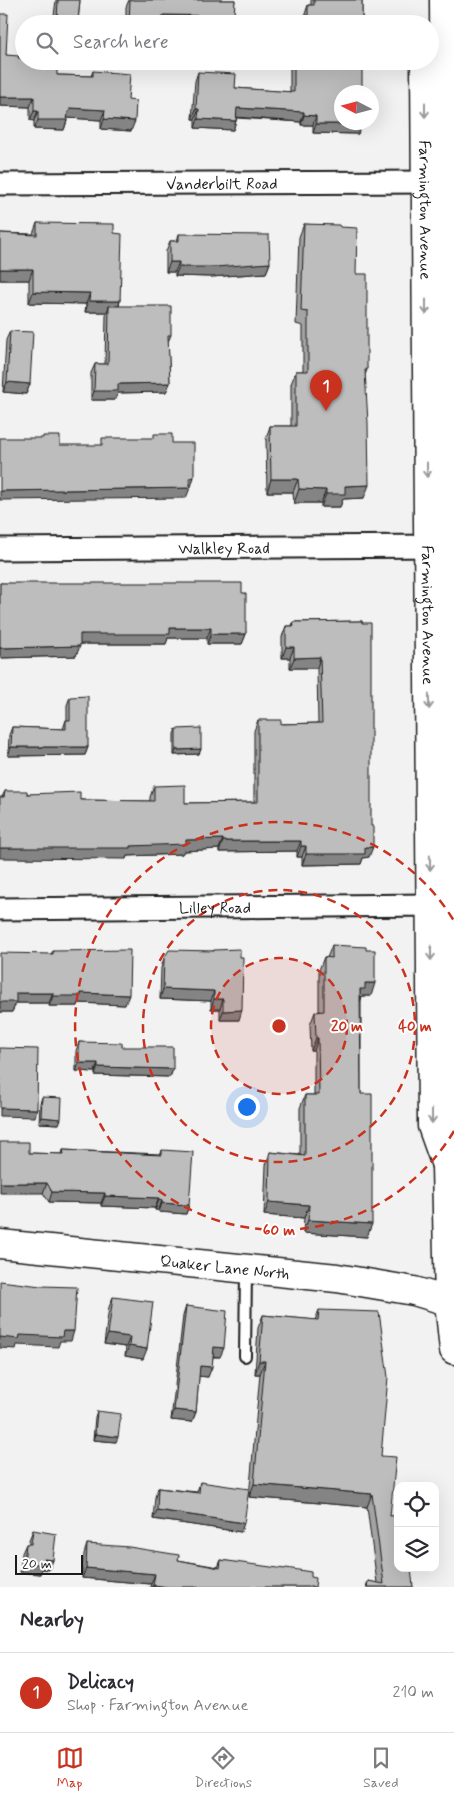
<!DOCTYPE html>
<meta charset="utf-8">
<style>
body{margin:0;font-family:Mynerve,sans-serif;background:#f2f2f3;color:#2b2b33}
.controls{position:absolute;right:15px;bottom:15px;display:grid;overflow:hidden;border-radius:10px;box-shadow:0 5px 20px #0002}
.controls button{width:45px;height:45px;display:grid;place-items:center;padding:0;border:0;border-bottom:1px solid #e1e1e2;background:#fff;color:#2b2b33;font:25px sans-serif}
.compass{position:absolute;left:334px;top:85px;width:45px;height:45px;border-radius:50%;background:#fff;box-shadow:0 5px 20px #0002;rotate:276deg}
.scale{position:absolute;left:15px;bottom:12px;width:68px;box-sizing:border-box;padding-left:5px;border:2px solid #1c1c1c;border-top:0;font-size:14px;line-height:18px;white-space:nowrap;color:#1c1c1c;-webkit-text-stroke:4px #fff;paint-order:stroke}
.you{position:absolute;left:246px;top:1106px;width:18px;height:18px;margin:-12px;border:4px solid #fff;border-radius:50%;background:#1a73e8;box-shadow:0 0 0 8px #1a73e833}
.badge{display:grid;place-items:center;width:32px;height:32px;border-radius:50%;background:#c8321e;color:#fff;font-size:16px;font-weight:700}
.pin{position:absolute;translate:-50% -41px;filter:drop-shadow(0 1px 2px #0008)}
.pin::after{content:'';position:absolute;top:26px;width:18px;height:15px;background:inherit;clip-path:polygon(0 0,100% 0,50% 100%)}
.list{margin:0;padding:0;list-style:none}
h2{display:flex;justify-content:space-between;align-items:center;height:65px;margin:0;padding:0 20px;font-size:21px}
h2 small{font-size:16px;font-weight:400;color:#7c7c81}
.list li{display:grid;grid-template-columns:32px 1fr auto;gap:15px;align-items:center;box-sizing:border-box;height:80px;padding:0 20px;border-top:1px solid #e1e1e2}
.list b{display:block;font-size:19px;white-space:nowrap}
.list p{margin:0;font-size:16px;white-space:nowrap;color:#7c7c81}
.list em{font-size:16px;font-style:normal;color:#7c7c81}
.icon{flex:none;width:28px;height:28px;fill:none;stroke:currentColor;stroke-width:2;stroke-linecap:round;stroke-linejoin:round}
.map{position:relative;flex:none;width:454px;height:1587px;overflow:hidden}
.search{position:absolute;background:#fff;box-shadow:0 5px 20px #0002;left:15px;right:15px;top:15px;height:55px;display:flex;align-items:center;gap:12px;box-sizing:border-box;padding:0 18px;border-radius:28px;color:#7c7c81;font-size:19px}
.sheet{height:145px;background:#fff}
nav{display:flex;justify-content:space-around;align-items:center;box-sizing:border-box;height:70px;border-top:1px solid #e1e1e2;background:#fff;font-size:14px;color:#7c7c81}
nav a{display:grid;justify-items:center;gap:2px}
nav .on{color:#c8321e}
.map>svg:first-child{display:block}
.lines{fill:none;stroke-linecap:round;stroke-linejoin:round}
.lane-casing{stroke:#1c1c1c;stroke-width:14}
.street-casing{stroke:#1c1c1c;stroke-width:25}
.secondary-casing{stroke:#1c1c1c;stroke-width:31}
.primary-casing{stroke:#1c1c1c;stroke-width:31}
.lane{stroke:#fff;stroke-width:10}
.street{stroke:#fff;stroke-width:21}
.secondary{stroke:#fff;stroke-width:28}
.primary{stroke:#fff;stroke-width:28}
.wall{fill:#a3a3a3;stroke:#1c1c1c}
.shaded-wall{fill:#848484;stroke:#1c1c1c}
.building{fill:#bdbdbd;stroke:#1c1c1c}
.oneway{stroke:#999}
.ring{fill:none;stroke:#c8321e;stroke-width:2.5;stroke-dasharray:9 6}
.labels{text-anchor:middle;stroke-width:4;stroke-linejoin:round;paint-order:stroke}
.street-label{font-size:16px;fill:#1c1c1c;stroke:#fff}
.centre{fill:#c8321e;stroke:#fff;stroke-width:2.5}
.ring-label{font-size:15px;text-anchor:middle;font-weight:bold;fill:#c8321e;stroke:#fff;stroke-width:4;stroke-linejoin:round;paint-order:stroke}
</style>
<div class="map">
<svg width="454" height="1587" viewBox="0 0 454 1587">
<rect width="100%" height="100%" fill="#f2f2f2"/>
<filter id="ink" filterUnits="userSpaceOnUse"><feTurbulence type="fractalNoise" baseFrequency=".02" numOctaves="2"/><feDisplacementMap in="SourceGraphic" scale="10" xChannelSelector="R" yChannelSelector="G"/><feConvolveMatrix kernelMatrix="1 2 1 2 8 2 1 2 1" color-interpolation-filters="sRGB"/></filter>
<g filter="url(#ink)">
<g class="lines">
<defs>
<path id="lane" d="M 245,1356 L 246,1270"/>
<g id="street">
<path id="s1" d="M 0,184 L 440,182"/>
<path id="s2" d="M 0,549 L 443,546"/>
<path id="s3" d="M 0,909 L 431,905 L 446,907"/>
</g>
<g id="secondary">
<path id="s4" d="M 0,1244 L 337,1278 L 414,1291 L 454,1303"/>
</g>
<g id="primary">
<path d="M 444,0 L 446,311 L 452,744 L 453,997 L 453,1123 L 446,1165 L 449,1302 L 454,1350"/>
<path id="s5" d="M 425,61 L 432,1126 L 446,1165"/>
</g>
</defs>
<use href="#lane" class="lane-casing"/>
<use href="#street" class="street-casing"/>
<use href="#secondary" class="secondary-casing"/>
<use href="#primary" class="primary-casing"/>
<use href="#lane" class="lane"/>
<use href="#street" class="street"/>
<use href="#secondary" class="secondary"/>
<use href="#primary" class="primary"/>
</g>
<path class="wall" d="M 56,0 L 80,0 L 78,21 L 77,24 L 53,24 Z
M 129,0 L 235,0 L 232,24 L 126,24 L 126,7 Z
M 311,0 L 362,0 L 362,24 L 292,24 L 294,18 L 305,17 L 305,14 L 308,5 L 311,5 Z
M 0,14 L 6,55 L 18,58 L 57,75 L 91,76 L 93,71 L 128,100 L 131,131 L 101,129 L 101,120 L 68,118 L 64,130 L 34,129 L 34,121 L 30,120 L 30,107 L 0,106 Z
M 290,61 L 362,61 L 358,134 L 313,133 L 313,125 L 301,125 L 301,122 L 237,118 L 233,130 L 195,128 L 195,119 L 192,119 L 195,81 L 198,72 L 235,88 L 290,92 Z
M 37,223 L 114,233 L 120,301 L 119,306 L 171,335 L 168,342 L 170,383 L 166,392 L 118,393 L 115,400 L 91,400 L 91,373 L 95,364 L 105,364 L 106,315 L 107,312 L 85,312 L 86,304 L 29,303 L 29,280 L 0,280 L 0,233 L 33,234 Z
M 304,224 L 340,227 L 356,274 L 367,370 L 365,375 L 364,498 L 343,499 L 340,507 L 321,507 L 321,503 L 294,503 L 293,492 L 267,492 L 266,439 L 270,426 L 291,426 L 291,384 L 296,371 L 303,371 L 303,326 L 296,324 L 299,237 Z
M 179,234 L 270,263 L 266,273 L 211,277 L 175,276 L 175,272 L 166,272 L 166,251 L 170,241 L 177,241 Z
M 10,331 L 30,384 L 26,394 L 3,392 L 6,340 Z
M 0,583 L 242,593 L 246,634 L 242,644 L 207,644 L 207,638 L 168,638 L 166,644 L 80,644 L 76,656 L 0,658 Z
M 362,621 L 369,857 L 363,858 L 361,864 L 302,865 L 302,857 L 297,857 L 297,851 L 219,852 L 219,849 L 184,851 L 182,854 L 127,856 L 126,859 L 2,797 L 5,791 L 80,800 L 150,801 L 150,797 L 154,786 L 185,803 L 254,802 L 254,731 L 258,720 L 281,724 L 318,723 L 317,668 L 290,668 L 290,658 L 282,658 L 282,637 L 286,626 L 292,626 L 293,622 Z
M 70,697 L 88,747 L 85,755 L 8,756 L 9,735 L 12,727 L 63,729 L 66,720 L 67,720 L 67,705 Z
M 176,729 L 201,749 L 199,754 L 174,755 L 174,734 Z
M 332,945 L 371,996 L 362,996 L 361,1001 L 361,1094 L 367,1237 L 303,1233 L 304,1218 L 264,1215 L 266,1165 L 270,1152 L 300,1155 L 300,1108 L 305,1095 L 314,1095 L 314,1051 L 311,1051 L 310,1025 L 315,1012 L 319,1012 L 319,970 L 324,957 L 327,958 Z
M 214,950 L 239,1020 L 220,1020 L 220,1009 L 211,1009 L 211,1001 L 160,999 L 161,968 L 164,958 L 213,951 Z
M 53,951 L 125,1005 L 79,1003 L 78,1006 L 49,1006 L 49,1003 L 16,1003 L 12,1012 L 0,1012 L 51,954 Z
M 79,1042 L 122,1047 L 173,1069 L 170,1077 L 95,1075 L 95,1072 L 76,1071 L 76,1051 Z
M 42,1097 L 59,1124 L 39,1123 L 40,1103 Z
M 63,1150 L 161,1154 L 162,1150 L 189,1205 L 186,1214 L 159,1212 L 159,1210 L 155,1210 L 155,1208 L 101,1206 L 101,1203 L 49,1202 L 43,1193 L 29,1153 L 62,1154 Z
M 113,1297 L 143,1359 L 125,1356 L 126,1347 L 104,1344 L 109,1307 Z
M 186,1306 L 220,1357 L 213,1357 L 208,1377 L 199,1376 L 196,1412 L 192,1422 L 171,1420 L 183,1316 Z
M 319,1310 L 381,1456 L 390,1516 L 413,1587 L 366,1587 L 368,1581 L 377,1583 L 367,1507 L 249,1497 L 260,1374 L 255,1374 L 258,1328 L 263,1315 L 315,1320 Z
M 97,1411 L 116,1442 L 93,1440 L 95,1417 Z
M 200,1482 L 241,1532 L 153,1519 L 155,1497 L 158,1488 L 197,1492 Z
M 33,1530 L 53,1560 L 49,1570 L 42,1569 L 40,1574 L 20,1572 L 22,1553 L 26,1544 L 29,1544 L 29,1540 Z
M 87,1544 L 218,1567 L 221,1560 L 311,1577 L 315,1587 L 150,1587 L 151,1584 L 82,1578 L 84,1554 Z"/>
<path class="shaded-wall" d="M 163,15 L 234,16 L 232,24 L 159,24 Z
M 57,19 L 78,21 L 77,24 L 55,24 Z
M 0,97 L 34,97 L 30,107 L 0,106 Z
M 70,108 L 105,110 L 101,120 L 67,118 L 67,120 L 64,130 L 34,129 L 38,120 Z
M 237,108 L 304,112 L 301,122 L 234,117 Z
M 196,109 L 199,109 L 195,119 L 192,119 Z
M 34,111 L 38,111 L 34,121 L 30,120 Z
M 304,115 L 316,116 L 313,125 L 301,125 Z
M 104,119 L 135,121 L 131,131 L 101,129 Z
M 198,119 L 236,121 L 233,130 L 195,128 Z
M 316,124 L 362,124 L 358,134 L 313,133 Z
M 170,262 L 179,262 L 175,272 L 166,272 Z
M 270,263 L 266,273 L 211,277 L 175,276 L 179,267 Z
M 0,269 L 33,269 L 29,280 L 0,280 Z
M 33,292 L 90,293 L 86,304 L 29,303 Z
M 89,301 L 120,301 L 117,312 L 109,306 L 107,312 L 85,312 Z
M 7,382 L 30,384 L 26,394 L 3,392 Z
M 170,383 L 166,392 L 118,393 L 115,400 L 91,400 L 94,391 L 118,384 Z
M 194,477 L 191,487 L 186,487 L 190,478 Z
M 271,479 L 298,479 L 293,492 L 267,492 Z
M 369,485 L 364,498 L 343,499 L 340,507 L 321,507 L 326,494 L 345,486 Z
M 190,488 L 186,498 L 0,500 L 0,491 Z
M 299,489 L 326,490 L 321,503 L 294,503 Z
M 170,628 L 211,628 L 207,638 L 168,638 L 166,644 L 76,644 L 80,634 Z
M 211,634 L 246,634 L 242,644 L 207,644 Z
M 80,646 L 76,656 L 0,658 L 0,648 Z
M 286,647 L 294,647 L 290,658 L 282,658 Z
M 320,657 L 317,668 L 290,668 L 294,658 Z
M 11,747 L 88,747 L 85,755 L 8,756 Z
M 201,749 L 199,754 L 174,755 L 176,750 Z
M 223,839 L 219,849 L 184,851 L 182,854 L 127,856 L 126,859 L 0,858 L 0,848 L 130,846 L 186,840 Z
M 223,841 L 301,841 L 297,851 L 219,852 Z
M 301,846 L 306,846 L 302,857 L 297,857 Z
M 365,847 L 373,847 L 369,857 L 363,858 L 361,864 L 302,865 L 306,854 Z
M 365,983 L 375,983 L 371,996 L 362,996 L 360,1002 L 360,989 Z
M 163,989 L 214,991 L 211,1001 L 160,999 Z
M 16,993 L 53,993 L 49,1003 L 16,1003 L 12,1012 L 0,1012 L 0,1002 Z
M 81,993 L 129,995 L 125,1005 L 79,1003 L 78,1006 L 49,1006 L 53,996 Z
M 214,999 L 223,999 L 220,1009 L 211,1009 Z
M 242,1010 L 239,1020 L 220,1020 L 223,1011 Z
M 316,1038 L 318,1038 L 314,1051 L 311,1051 Z
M 79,1063 L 98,1063 L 95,1072 L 76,1071 Z
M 98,1067 L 173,1069 L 170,1077 L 95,1075 Z
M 0,1108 L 37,1109 L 35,1117 L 0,1116 Z
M 41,1117 L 61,1119 L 59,1124 L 39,1123 Z
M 0,1183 L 47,1183 L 43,1193 L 0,1193 Z
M 52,1192 L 105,1193 L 101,1203 L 49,1202 Z
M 105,1196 L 159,1198 L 155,1208 L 101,1206 Z
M 159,1200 L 162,1200 L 159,1210 L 155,1210 Z
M 269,1202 L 309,1205 L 304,1218 L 264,1215 Z
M 162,1203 L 189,1205 L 186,1214 L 159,1212 Z
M 308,1220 L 372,1224 L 367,1237 L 303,1233 Z
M 63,1331 L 74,1331 L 71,1341 L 60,1341 L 58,1347 L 17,1345 L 16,1349 L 0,1348 L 0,1337 L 20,1335 Z
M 108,1334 L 130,1337 L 126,1347 L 104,1344 Z
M 129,1346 L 147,1349 L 143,1359 L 125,1356 Z
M 214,1347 L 224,1348 L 220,1357 L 211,1356 Z
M 259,1361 L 265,1361 L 260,1374 L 255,1374 Z
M 200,1366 L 212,1367 L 208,1377 L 197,1376 Z
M 174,1410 L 196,1412 L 192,1422 L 171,1420 Z
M 95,1434 L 118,1437 L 116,1442 L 93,1440 Z
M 254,1484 L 372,1494 L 367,1507 L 249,1497 Z
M 157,1510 L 244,1523 L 241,1532 L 153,1519 Z
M 44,1559 L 53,1560 L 49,1570 L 42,1569 L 40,1574 L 20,1572 L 24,1562 Z
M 86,1568 L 155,1574 L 151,1584 L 82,1578 Z
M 153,1585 L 169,1587 L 152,1587 Z"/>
<path class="building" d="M 58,0 L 80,0 L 78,21 L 57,19 Z
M 130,0 L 235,0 L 234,16 L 163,15 L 162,24 L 129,24 Z
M 314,0 L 362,0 L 362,24 L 294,24 L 294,18 L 308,17 L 308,5 L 314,5 Z
M 0,14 L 8,14 L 6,55 L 19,56 L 18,58 L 24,58 L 24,61 L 57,61 L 57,75 L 93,76 L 93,71 L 130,74 L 128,100 L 136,101 L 135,121 L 104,119 L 105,110 L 70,108 L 70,111 L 68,112 L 67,120 L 38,120 L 38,111 L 34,111 L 34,97 L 0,97 Z
M 294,61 L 362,61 L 362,92 L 342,92 L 342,122 L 362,122 L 362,124 L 316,124 L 316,116 L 304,115 L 304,112 L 237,108 L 236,121 L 198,119 L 199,109 L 196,109 L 198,72 L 236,74 L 235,88 L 294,92 Z
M 37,223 L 114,224 L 114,233 L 122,234 L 120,301 L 89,301 L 90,293 L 33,292 L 33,269 L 0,269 L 0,233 L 37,235 Z
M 304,224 L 339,225 L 340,227 L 357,228 L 356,274 L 367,274 L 367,370 L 365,370 L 368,423 L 369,485 L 345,486 L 345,494 L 326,494 L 326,490 L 299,489 L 298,479 L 271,479 L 270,426 L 296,426 L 296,371 L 308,371 L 308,312 L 301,311 Z
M 179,234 L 269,235 L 270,263 L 215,267 L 179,267 L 179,262 L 170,262 L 170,241 L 179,241 Z
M 109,306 L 171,306 L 171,335 L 168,335 L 170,383 L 118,384 L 118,391 L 94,391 L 95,364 L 108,364 Z
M 10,331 L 33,332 L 30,384 L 7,382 Z
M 154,434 L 172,434 L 172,443 L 194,443 L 194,477 L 190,478 L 190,488 L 0,491 L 0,438 L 43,438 L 43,436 L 60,436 L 60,445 L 102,445 L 102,438 L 154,438 Z
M 0,583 L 242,583 L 242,593 L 246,593 L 246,634 L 211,634 L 211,628 L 170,628 L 170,634 L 80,634 L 80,646 L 0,648 Z
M 362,621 L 362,623 L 371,623 L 371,826 L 373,826 L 373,847 L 365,847 L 365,854 L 306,854 L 306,846 L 301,846 L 301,841 L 223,841 L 223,839 L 186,840 L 186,844 L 130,846 L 130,848 L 0,848 L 0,797 L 4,797 L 5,791 L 27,791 L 27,794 L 80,792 L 80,800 L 154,801 L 154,786 L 185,785 L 185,803 L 258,802 L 258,720 L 281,720 L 281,724 L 322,723 L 320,657 L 294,658 L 294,647 L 286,647 L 286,626 L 294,626 L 293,622 Z
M 88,696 L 88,747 L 11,747 L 12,727 L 66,729 L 66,720 L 70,720 L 70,697 Z
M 201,728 L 201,749 L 176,750 L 176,729 Z
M 332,945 L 366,947 L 366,950 L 375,950 L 375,983 L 365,983 L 365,989 L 360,989 L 361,1094 L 372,1094 L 372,1224 L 308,1220 L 309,1205 L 269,1202 L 270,1152 L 305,1156 L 305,1095 L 319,1095 L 318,1038 L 316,1038 L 315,1012 L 324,1011 L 324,957 L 332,958 Z
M 240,949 L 240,957 L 243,957 L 242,1010 L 223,1011 L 223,999 L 214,999 L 214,991 L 163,989 L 164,958 L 169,950 L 214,951 L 214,950 Z
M 130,950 L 129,995 L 81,993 L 81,996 L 53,996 L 53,993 L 16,993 L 16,1002 L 0,1002 L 0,953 L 53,954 L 53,951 Z
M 79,1042 L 122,1043 L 122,1047 L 173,1047 L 173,1069 L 98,1067 L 98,1063 L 79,1063 Z
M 0,1048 L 38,1049 L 37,1109 L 0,1108 Z
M 42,1097 L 62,1098 L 61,1119 L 41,1117 Z
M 0,1142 L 29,1142 L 29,1153 L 64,1154 L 63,1150 L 162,1155 L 162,1150 L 193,1152 L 189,1205 L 162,1203 L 162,1200 L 159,1200 L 159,1198 L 105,1196 L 105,1193 L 52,1192 L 47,1183 L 0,1183 Z
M 0,1281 L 41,1286 L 77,1287 L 74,1331 L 63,1331 L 62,1337 L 20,1335 L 19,1339 L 0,1337 Z
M 113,1297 L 153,1302 L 147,1349 L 129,1346 L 130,1337 L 108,1334 Z
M 186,1306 L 227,1311 L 224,1348 L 214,1347 L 212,1367 L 200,1366 L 196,1412 L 174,1410 Z
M 319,1310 L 379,1312 L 388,1377 L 381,1456 L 396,1457 L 390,1516 L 398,1515 L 398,1568 L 411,1568 L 413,1587 L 367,1587 L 368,1581 L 384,1584 L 372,1494 L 254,1484 L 265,1361 L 259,1361 L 263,1315 L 318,1320 Z
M 97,1411 L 121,1414 L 118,1437 L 95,1434 Z
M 200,1482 L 249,1489 L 244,1523 L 157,1510 L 158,1488 L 199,1493 Z
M 33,1530 L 56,1534 L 53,1560 L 44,1559 L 43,1565 L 24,1562 L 26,1544 L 31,1544 Z
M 87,1544 L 129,1547 L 179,1555 L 178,1560 L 220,1568 L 221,1560 L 285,1569 L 286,1568 L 311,1572 L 311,1577 L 316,1578 L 315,1587 L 169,1587 L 153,1585 L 155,1574 L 86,1568 Z"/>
<defs><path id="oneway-shaft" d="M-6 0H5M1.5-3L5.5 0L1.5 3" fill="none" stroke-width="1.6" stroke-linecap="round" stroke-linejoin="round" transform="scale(1.25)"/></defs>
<g class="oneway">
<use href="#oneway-shaft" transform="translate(425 110) rotate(90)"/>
<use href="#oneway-shaft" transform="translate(426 307) rotate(90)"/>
<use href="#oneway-shaft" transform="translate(427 470) rotate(90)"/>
<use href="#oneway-shaft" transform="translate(429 702) rotate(89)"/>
<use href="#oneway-shaft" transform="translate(430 863) rotate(89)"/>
<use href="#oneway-shaft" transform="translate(431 953) rotate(90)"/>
<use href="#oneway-shaft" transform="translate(432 1116) rotate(90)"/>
</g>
</g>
<circle cx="279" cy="1026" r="68" fill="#c8321e" fill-opacity=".12"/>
<g class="ring">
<circle cx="279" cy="1026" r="68"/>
<circle cx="279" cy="1026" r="136"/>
<path d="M454 1131A204 204 0 1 1 454 921"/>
</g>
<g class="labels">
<g class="street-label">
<text dy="6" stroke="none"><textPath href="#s1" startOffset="222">Vanderbilt Road</textPath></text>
<text dy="6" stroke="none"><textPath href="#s5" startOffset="149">Farmington Avenue</textPath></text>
<text dy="6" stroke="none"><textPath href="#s2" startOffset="224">Walkley Road</textPath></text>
<text dy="6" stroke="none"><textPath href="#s5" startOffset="554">Farmington Avenue</textPath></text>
<text dy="6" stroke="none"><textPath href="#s3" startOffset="215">Lilley Road</textPath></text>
<text dy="6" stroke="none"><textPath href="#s4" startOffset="226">Quaker Lane North</textPath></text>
</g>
</g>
<circle cx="279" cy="1026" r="8" class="centre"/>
<g class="ring-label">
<text x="347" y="1031">20 m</text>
<text x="415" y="1031">40 m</text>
<text x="279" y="1235">60 m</text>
</g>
</svg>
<div class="controls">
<button><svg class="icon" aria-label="locate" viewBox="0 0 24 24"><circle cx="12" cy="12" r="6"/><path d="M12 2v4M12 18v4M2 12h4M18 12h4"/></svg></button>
<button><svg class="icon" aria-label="layers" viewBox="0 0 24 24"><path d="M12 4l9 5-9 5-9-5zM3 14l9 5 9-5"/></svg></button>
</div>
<svg class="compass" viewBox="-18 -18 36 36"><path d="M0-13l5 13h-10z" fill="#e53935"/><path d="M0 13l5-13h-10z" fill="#7c7c81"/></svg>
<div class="scale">20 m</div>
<div class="you"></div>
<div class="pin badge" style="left:326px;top:411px">1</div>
<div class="search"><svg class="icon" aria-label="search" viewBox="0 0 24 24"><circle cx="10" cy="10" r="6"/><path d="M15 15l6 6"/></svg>Search here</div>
</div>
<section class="sheet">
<h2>Nearby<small></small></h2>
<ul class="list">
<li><span class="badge">1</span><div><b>Delicacy</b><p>Shop · Farmington Avenue</p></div><em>210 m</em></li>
</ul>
</section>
<nav>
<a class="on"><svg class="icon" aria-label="map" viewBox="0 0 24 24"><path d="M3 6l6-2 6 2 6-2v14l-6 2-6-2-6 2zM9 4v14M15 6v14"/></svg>Map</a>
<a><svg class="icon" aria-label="directions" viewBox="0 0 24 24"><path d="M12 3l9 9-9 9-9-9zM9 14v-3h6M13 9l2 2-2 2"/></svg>Directions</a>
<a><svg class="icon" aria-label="saved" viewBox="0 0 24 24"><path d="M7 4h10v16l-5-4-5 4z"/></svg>Saved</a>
</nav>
